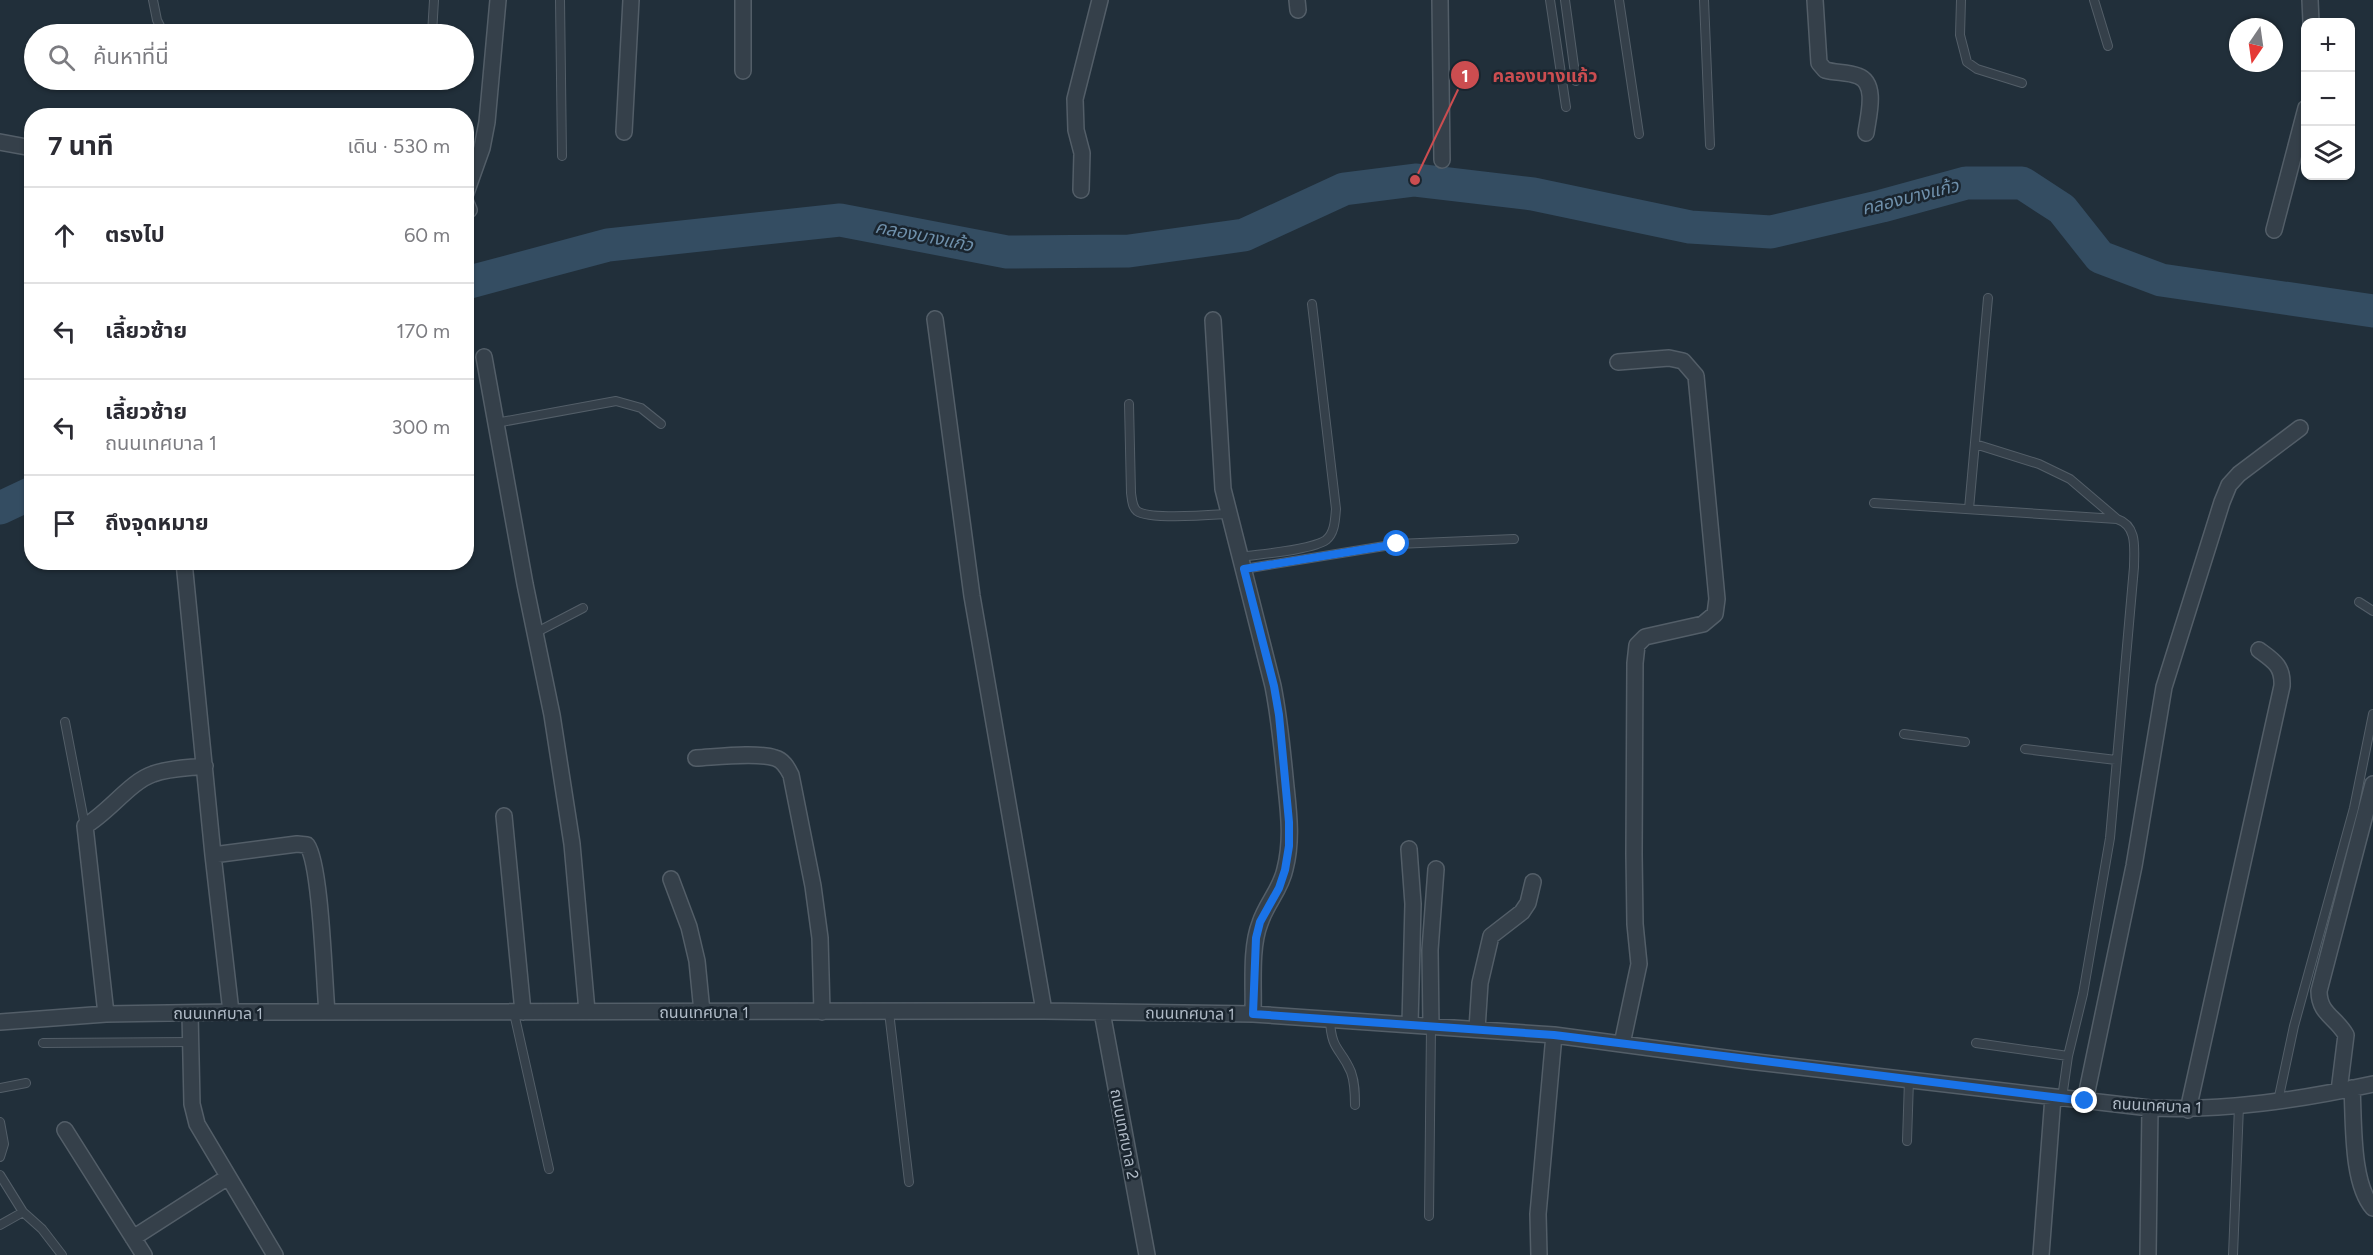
<!DOCTYPE html>
<html lang="th">
<meta charset="utf-8">
<style>
body{margin:0;font-family:Figtree,"Noto Sans Thai",sans-serif;background:#f7f7f7;color:#2b2b33}
.controls{position:absolute;right:18px;top:18px;display:grid;overflow:hidden;border-radius:12px;box-shadow:0 2px 4px #0004}
.controls button{width:54px;height:54px;display:grid;place-items:center;padding:0;border:0;border-bottom:2px solid #e1e1e2;background:#fff;color:#2b2b33;font:30px sans-serif}
.compass{position:absolute;left:2229px;top:18px;width:54px;height:54px;border-radius:50%;background:#fff;box-shadow:0 2px 4px #0004;rotate:193deg}
.stop{position:absolute;width:18px;height:18px;margin:-14px;border:4px solid #1a73e8;border-radius:50%;background:#fff}
.stop.end{background:#1a73e8;border-color:#fff;box-shadow:0 2px 6px #0008}
.list{margin:0;padding:0;list-style:none}
h2{display:flex;justify-content:space-between;align-items:center;height:78px;margin:0;padding:0 24px;font-size:26px}
h2 small{font-size:20px;font-weight:400;color:#7c7c81}
.list li{display:grid;grid-template-columns:39px 1fr auto;gap:18px;align-items:center;box-sizing:border-box;height:96px;padding:0 24px;border-top:2px solid #e1e1e2}
.list b{display:block;font-size:22px;white-space:nowrap}
.list p{margin:0;font-size:20px;white-space:nowrap;color:#7c7c81}
.list em{font-size:20px;font-style:normal;color:#7c7c81}
.icon{flex:none;width:33px;height:33px;fill:none;stroke:currentColor;stroke-width:2;stroke-linecap:round;stroke-linejoin:round}
.map{position:relative;flex:none;width:2373px;height:1255px;overflow:hidden}
.search{position:absolute;background:#fff;box-shadow:0 2px 4px #0004;left:24px;top:24px;width:450px;height:66px;display:flex;align-items:center;gap:15px;box-sizing:border-box;padding:0 21px;border-radius:33px;color:#7c7c81;font-size:22px}
.panel{position:absolute;background:#fff;box-shadow:0 2px 4px #0004;left:24px;top:108px;width:450px;height:462px;border-radius:24px}
.map>svg:first-child{display:block}
.lines{fill:none;stroke-linecap:round;stroke-linejoin:round}
.river{stroke:#344d62;stroke-width:33}
.service-casing{stroke:#535e68;stroke-width:10}
.minor-casing{stroke:#535e68;stroke-width:18}
.service{stroke:#35404a;stroke-width:8}
.minor{stroke:#35404a;stroke-width:15}
.route{stroke:#1a73e8;stroke-width:8}
.labels{text-anchor:middle;stroke-width:5;stroke-linejoin:round;paint-order:stroke}
.street-label{font-size:16px;fill:#b0bbc7;stroke:#1a252f}
.water-label{font-size:18px;font-style:italic;fill:#6f90ab;stroke:#1a252f}
.leader{fill:none;stroke:#cc4d50;stroke-width:2}
.callout-dot{fill:#cc4d50;stroke:#1a252f;stroke-width:2}
.mark-label{font-size:18px;text-anchor:middle;font-weight:bold;fill:#fff}
.callout-label{font-size:18px;text-anchor:middle;font-weight:bold;fill:#cc4d50;stroke:#1a252f;stroke-width:5;stroke-linejoin:round;paint-order:stroke}
</style>
<div class="map">
<svg width="2373" height="1255" viewBox="0 0 2373 1255">
<rect width="100%" height="100%" fill="#212f3a"/>
<g class="lines">
<path class="river" d="M 466,283 L 608,245 L 840,220 L 1007,252 L 1129,251 L 1244,235 L 1344,189 L 1415,180 L 1533,194 L 1690,227 L 1771,232 L 1882,206 L 1966,183 L 2022,183 L 2062,209 L 2100,257 L 2161,280 L 2373,311
M 0,508 L 32,493"/>
<defs>
<path id="service" d="M 153,0 L 157,20 L 164,34
M 560,0 L 562,156
M 1550,0 L 1566,107
M 1565,0 L 1576,81
M 1619,0 L 1639,134
M 1704,0 L 1710,145
M 1961,0 L 1960,35 L 1967,62 L 1977,69 L 2022,83
M 2094,0 L 2108,46
M 432,34 L 434,0
M 1129,404 L 1131,493 C 1132,499 1132,507 1137,511 C 1149,520 1211,515 1228,514
M 496,423 L 616,401 L 641,408 L 661,424
M 1975,444 L 2039,464 L 2070,479 L 2117,519
M 1874,503 L 2117,519 C 2138,526 2134,549 2134,567 L 2110,838 L 2083,994 L 2068,1056 L 2062,1098
M 1969,509 L 1988,298
M 1241,557 C 1260,554 1312,550 1326,540 C 1335,533 1335,519 1336,509 L 1312,304
M 1244,569 L 1397,544 L 1514,539
M 2359,602 L 2373,611
M 535,633 L 583,608
M 65,722 L 85,826
M 1904,734 L 1965,742
M 2025,749 L 2116,760
M 889,1012 L 909,1182
M 514,1013 L 549,1169
M 1330,1019 C 1331,1051 1341,1048 1351,1072 C 1355,1083 1355,1094 1355,1105
M 43,1043 L 190,1042
M 1976,1043 L 2068,1056
M 0,1088 L 26,1083
M 2278,1101 L 2294,1026 L 2354,808 L 2373,714
M 0,1122 L 4,1144 L 0,1157
M 1907,1141 L 1909,1080
M 0,1175 L 23,1212 L 42,1229 L 62,1255
M 1429,1216 L 1431,1026
M 0,1225 L 23,1212
M 2233,1255 L 2239,1106"/>
<path id="minor" d="M 1297,0 L 1298,10
M 1440,0 L 1442,160
M 1815,0 L 1819,63 L 1825,70 C 1836,73 1848,72 1858,76 C 1878,83 1868,117 1866,133
M 2310,0 L 2311,22
M 743,71 L 743,0
M 624,132 L 631,0
M 0,142 L 32,148
M 1081,190 L 1082,153 L 1076,130 L 1075,99 L 1100,0
M 466,193 L 482,148 L 487,122 L 498,0
M 466,203 L 469,210
M 2274,230 L 2306,108
M 935,319 L 972,596 L 1044,1011
M 1213,320 L 1223,489 L 1273,686 C 1279,716 1282,746 1285,777 C 1288,808 1293,838 1285,869 C 1281,889 1266,904 1260,923 C 1250,948 1254,987 1253,1014
M 484,357 L 525,584 L 552,715 L 572,844 L 587,1011
M 1618,362 L 1669,358 L 1683,361 L 1696,376 L 1717,599 L 1715,614 L 1703,624 L 1645,637 L 1637,645 L 1635,663 L 1634,854 L 1635,924 L 1639,964 L 1622,1044
M 184,562 L 213,855 L 231,1012
M 696,758 C 716,757 757,752 775,758 C 783,760 787,767 791,775 L 813,886 L 820,938 L 822,1012
M 504,816 L 523,1012
M 1409,849 L 1413,904 L 1410,1025
M 213,855 L 297,844 L 307,845 C 321,864 324,981 327,1012
M 671,879 L 689,927 L 697,961 L 702,1012
M 1102,1012 L 1147,1255
M 190,1013 L 192,1104 L 197,1124 L 275,1255
M 106,1014 L 85,826 C 108,813 131,781 153,774 C 169,768 188,768 205,766
M 0,1022 L 106,1014 L 231,1012 L 1044,1011 L 1253,1014 L 1554,1035 L 1748,1061 L 2150,1108 C 2226,1111 2299,1100 2373,1084
M 1431,1026 L 1430,950 L 1436,869
M 1477,1029 L 1480,983 L 1491,936 L 1522,912 L 1528,903 L 1533,882
M 2352,1088 C 2354,1121 2351,1183 2373,1208
M 2339,1091 L 2346,1035 C 2336,1017 2319,1014 2319,991 L 2373,784
M 2085,1101 L 2134,866 L 2164,687 L 2222,502 L 2229,485 L 2239,474 L 2300,428
M 2188,1110 L 2282,686 C 2283,666 2274,661 2259,650
M 65,1130 L 144,1255
M 133,1238 L 228,1177
M 1539,1255 L 1538,1214 L 1554,1035
M 2041,1255 L 2053,1097
M 2148,1255 L 2150,1108"/>
</defs>
<use href="#service" class="service-casing"/>
<use href="#minor" class="minor-casing"/>
<use href="#service" class="service"/>
<use href="#minor" class="minor"/>
</g>
<g class="lines">
<path class="route" d="M 1397,544 L 1244,569 L 1274,686 L 1279,715 L 1289,822 L 1289,846 L 1285,870 L 1279,888 L 1260,922 L 1256,938 L 1253,1014 L 1554,1035 L 2085,1101"/>
</g>
<g class="labels">
<g class="street-label">
<text x="704" y="1018">ถนนเทศบาล 1</text>
<text x="218" y="1019">ถนนเทศบาล 1</text>
<text transform="translate(1190 1013) rotate(1)" y="6">ถนนเทศบาล 1</text>
<text transform="translate(2157 1105) rotate(3)" y="6">ถนนเทศบาล 1</text>
<text transform="translate(1125 1134) rotate(79)" y="6">ถนนเทศบาล 2</text>
</g>
<g class="water-label">
<text transform="translate(1910 197) rotate(-14)" y="6">คลองบางแก้ว</text>
<text transform="translate(924 236) rotate(11)" y="6">คลองบางแก้ว</text>
</g>
</g>
<path class="leader" d="M1415 180L1465 75"/>
<g class="callout-dot">
<circle cx="1415" cy="180" r="6"/>
<circle cx="1465" cy="75" r="15"/>
</g>
<g class="mark-label">
<text x="1465" y="82">1</text>
</g>
<g class="callout-label">
<text x="1545" y="82">คลองบางแก้ว</text>
</g>
</svg>
<div class="controls">
<button>+</button>
<button>−</button>
<button><svg class="icon" aria-label="layers" viewBox="0 0 24 24"><path d="M12 4l9 5-9 5-9-5zM3 14l9 5 9-5"/></svg></button>
</div>
<svg class="compass" viewBox="-18 -18 36 36"><path d="M0-13l5 13h-10z" fill="#e53935"/><path d="M0 13l5-13h-10z" fill="#7c7c81"/></svg>
<div class="stop" style="left:1397px;top:544px"></div>
<div class="stop end" style="left:2085px;top:1101px"></div>
<div class="search"><svg class="icon" aria-label="search" viewBox="0 0 24 24"><circle cx="10" cy="10" r="6"/><path d="M15 15l6 6"/></svg>ค้นหาที่นี่</div>
<section class="panel">
<h2>7 นาที<small>เดิน · 530 m</small></h2>
<ul class="list">
<li><svg class="icon" aria-label="ahead" viewBox="0 0 24 24"><path d="M12 20V5M6 11l6-6 6 6"/></svg><div><b>ตรงไป</b></div><em>60 m</em></li>
<li><svg class="icon" aria-label="left" viewBox="0 0 24 24"><path d="M17 20v-9H6M10 6l-5 5 5 5"/></svg><div><b>เลี้ยวซ้าย</b></div><em>170 m</em></li>
<li><svg class="icon" aria-label="left" viewBox="0 0 24 24"><path d="M17 20v-9H6M10 6l-5 5 5 5"/></svg><div><b>เลี้ยวซ้าย</b><p>ถนนเทศบาล 1</p></div><em>300 m</em></li>
<li><svg class="icon" aria-label="arrive" viewBox="0 0 24 24"><path d="M6 21V4h12l-3 4 3 4H6"/></svg><div><b>ถึงจุดหมาย</b></div></li>
</ul>
</section>
</div>
